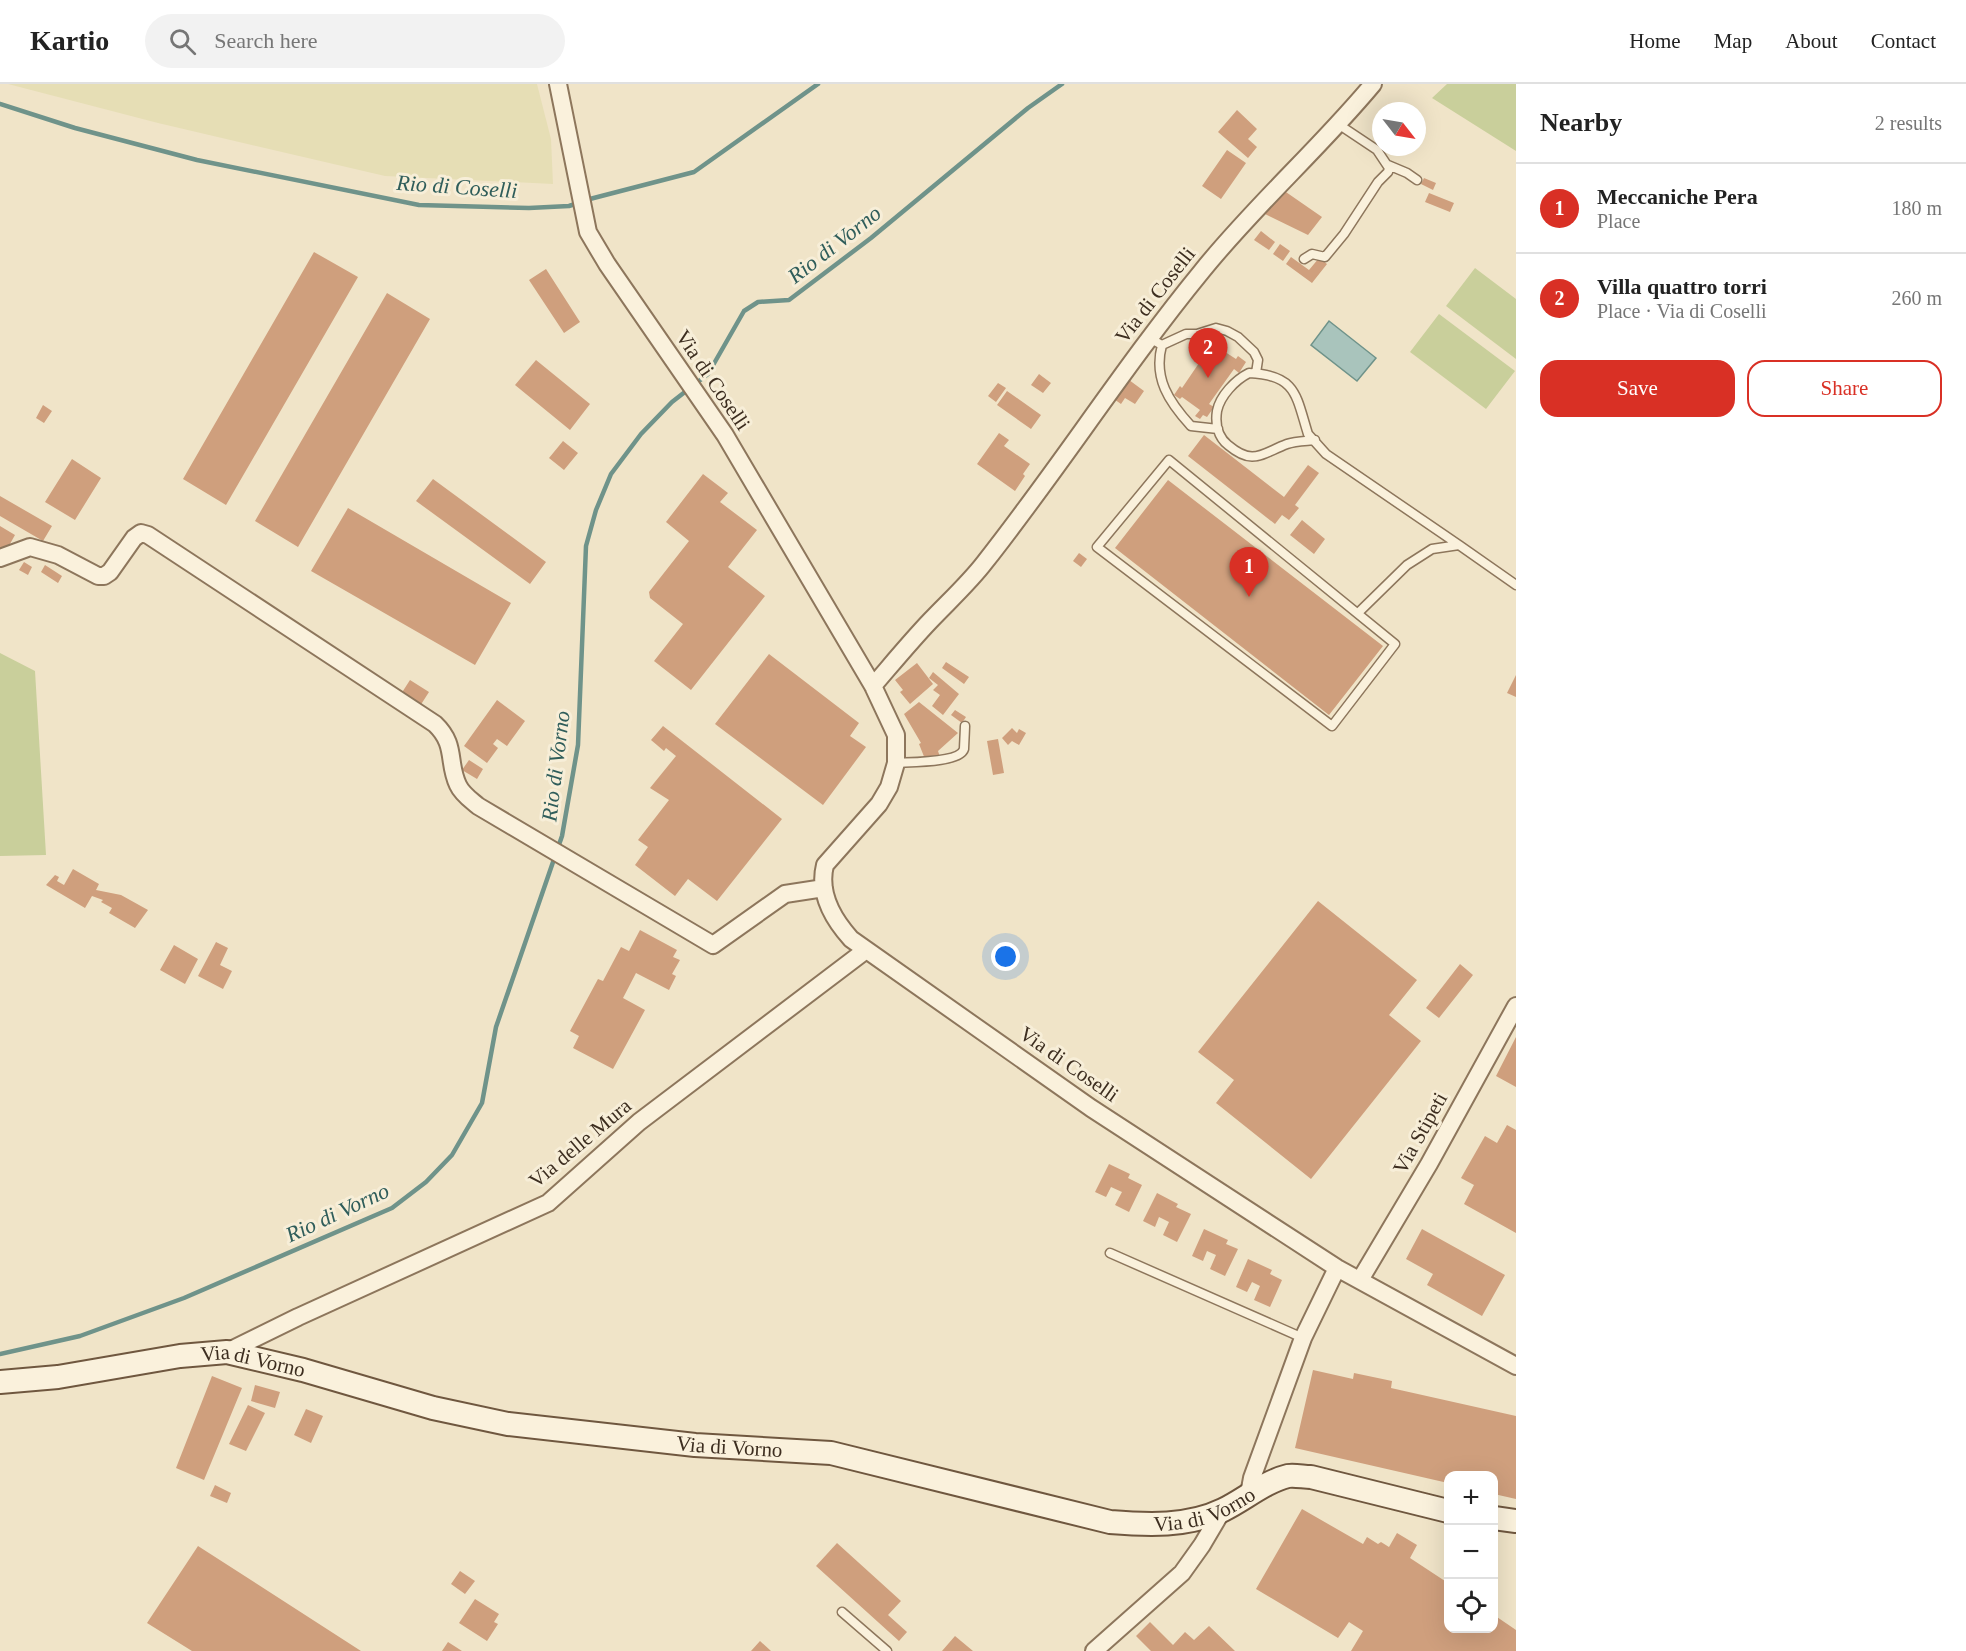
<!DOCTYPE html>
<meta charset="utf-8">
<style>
body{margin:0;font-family:"Times New Roman",serif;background:#f2f2f2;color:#222}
.controls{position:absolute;right:18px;bottom:18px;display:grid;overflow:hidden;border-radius:12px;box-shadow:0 6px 24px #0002}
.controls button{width:54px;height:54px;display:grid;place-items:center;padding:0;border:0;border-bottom:2px solid #e0e0e0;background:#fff;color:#222;font:30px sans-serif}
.compass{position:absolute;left:1372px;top:18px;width:54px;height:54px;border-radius:50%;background:#fff;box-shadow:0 6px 24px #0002;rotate:121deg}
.you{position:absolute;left:1006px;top:873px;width:21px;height:21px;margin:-15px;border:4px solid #fff;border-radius:50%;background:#1a73e8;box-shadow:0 0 0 9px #1a73e833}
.badge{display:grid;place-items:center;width:39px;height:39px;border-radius:50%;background:#d93025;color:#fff;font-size:20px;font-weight:700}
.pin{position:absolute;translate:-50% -50px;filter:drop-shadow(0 2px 3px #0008)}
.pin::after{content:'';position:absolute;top:32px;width:21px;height:18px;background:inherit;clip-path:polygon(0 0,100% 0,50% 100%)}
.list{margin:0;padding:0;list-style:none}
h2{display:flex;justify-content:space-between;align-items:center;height:78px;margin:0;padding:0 24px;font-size:26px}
h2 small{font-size:20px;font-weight:400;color:#767676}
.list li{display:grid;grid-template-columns:39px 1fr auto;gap:18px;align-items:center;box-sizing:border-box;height:90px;padding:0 24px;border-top:2px solid #e0e0e0}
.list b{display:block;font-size:22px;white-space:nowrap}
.list p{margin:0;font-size:20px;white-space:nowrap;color:#767676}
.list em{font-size:20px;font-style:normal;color:#767676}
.actions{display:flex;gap:12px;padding:18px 24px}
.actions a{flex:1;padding:14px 0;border:2px solid #d93025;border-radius:18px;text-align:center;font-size:21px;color:#d93025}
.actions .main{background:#d93025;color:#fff}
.icon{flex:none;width:33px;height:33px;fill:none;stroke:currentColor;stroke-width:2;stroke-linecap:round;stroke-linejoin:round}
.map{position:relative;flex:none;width:1516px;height:1567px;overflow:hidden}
header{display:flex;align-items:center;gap:36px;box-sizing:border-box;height:84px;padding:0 30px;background:#fff;border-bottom:2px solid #e0e0e0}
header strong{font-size:28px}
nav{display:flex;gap:33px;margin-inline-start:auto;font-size:21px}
.search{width:420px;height:54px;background:#f2f2f2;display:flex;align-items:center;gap:15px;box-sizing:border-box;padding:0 21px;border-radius:33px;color:#767676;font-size:22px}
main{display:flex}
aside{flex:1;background:#fff}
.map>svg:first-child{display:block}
.farmland{fill:#e6deb5}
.green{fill:#c9cf9b}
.water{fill:#a9c4bc;stroke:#6f938a;stroke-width:1.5}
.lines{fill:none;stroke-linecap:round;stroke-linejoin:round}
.stream{stroke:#6f938a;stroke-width:4.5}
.building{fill:#cf9f7d}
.lane-casing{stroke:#8d765c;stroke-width:11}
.street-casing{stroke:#8d765c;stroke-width:20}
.secondary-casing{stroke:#6f573f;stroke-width:26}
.lane{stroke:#faf1dc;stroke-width:8}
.street{stroke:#faf1dc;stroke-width:16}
.secondary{stroke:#faf1dc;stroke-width:22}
.labels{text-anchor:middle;stroke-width:6;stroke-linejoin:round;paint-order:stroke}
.street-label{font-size:21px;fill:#3d2e20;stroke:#f7eed8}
.water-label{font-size:22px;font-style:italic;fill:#2f5d5a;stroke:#f7eed8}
</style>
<header>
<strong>Kartio</strong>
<div class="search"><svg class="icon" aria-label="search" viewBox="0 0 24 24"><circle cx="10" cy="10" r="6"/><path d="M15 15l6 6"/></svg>Search here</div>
<nav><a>Home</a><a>Map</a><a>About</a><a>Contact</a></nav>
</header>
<main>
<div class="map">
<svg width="1516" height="1567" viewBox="0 0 1516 1567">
<rect width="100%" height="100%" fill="#f0e4c8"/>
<path class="farmland" d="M 8,0 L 537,0 L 551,55 L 553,100 L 385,92 L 158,39 Z"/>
<path class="green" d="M 1447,0 L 1516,0 L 1516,67 L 1432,14 Z
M 1475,184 L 1516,215 L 1516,275 L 1446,222 Z
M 1439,230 L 1515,287 L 1486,325 L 1410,268 Z
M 0,569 L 35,587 L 46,771 L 0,772 Z"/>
<path class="water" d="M 1329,237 L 1376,274 L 1357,297 L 1311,261 Z"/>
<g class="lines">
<path class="stream" d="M 0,20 L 75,44 L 197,76 L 419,121 L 529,124 L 569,122 L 578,119
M 586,116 L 694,88 L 818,0
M 0,1270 L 80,1252 L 184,1214 L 392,1124 L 426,1098 L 452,1071 L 482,1019 L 496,943 L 562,752 L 578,661 L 586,462 L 596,426 L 611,390 L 641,350 L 672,318 L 708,290 L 744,227 L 758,218 L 789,216 L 871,154 L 1028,24 L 1062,0"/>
</g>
<path class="building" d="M 1237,26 L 1257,45 L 1248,55 L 1257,63 L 1248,74 L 1218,48 Z
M 1227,66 L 1246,79 L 1221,115 L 1202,102 Z
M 1424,94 L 1436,99 L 1433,106 L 1421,100 Z
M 1283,106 L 1322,133 L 1308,151 L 1261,128 Z
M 1429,109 L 1454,119 L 1450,128 L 1425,118 Z
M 1261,147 L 1275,158 L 1269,166 L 1254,156 Z
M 1280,160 L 1290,167 L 1283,177 L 1273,170 Z
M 314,168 L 358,193 L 226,421 L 183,395 Z
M 1291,173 L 1309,186 L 1319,174 L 1327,180 L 1312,199 L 1286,180 Z
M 546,185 L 580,238 L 564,249 L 529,196 Z
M 387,209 L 430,235 L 298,463 L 255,437 Z
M 1213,254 L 1224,261 L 1222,266 L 1236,275 L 1238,272 L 1246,278 L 1239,289 L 1234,285 L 1209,320 L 1214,323 L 1207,333 L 1203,331 L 1200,335 L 1195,332 L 1200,326 L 1182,313 L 1180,315 L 1174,311 L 1180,302 L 1182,304 L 1210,263 L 1208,262 Z
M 536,276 L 590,320 L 570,346 L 515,301 Z
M 1039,290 L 1051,299 L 1043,309 L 1031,301 Z
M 1125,293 L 1144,307 L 1135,320 L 1125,314 L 1121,320 L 1111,313 Z
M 998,299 L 1006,304 L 996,318 L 988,312 Z
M 1007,307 L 1041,331 L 1031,345 L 997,321 Z
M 43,321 L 52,327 L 44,339 L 36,334 Z
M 999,349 L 1009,356 L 1004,362 L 1030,380 L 1023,390 L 1025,392 L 1015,407 L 977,380 Z
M 1204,351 L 1284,413 L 1308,381 L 1319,389 L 1295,421 L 1299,424 L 1289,436 L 1282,431 L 1275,440 L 1188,372 Z
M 563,357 L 578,369 L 564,386 L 549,374 Z
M 72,375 L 101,394 L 75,436 L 45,418 Z
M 703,390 L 728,409 L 720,418 L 757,446 L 728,483 L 765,512 L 691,606 L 654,577 L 683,540 L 650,514 L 649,508 L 689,457 L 666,438 Z
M 433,395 L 546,478 L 530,500 L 416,417 Z
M 1168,396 L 1383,562 L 1329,631 L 1115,464 Z
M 0,412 L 52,442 L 43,457 L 0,432 Z
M 348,424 L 511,519 L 475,581 L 311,487 Z
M 1302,436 L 1325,455 L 1314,470 L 1290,451 Z
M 0,442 L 15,451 L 6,467 L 0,464 Z
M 1079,469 L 1087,475 L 1081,483 L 1073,477 Z
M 24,478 L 32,483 L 28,491 L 19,486 Z
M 45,481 L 62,492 L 58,499 L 41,488 Z
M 769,570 L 859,639 L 850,652 L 866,663 L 823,721 L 715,640 Z
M 946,578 L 969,593 L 964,600 L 942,584 Z
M 917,579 L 933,600 L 910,620 L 900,608 L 903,606 L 895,596 Z
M 933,588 L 959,610 L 943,631 L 932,622 L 940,611 L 933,606 L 938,601 L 929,594 Z
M 1516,591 L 1516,613 L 1507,609 Z
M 410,596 L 429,608 L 420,622 L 401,610 Z
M 497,616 L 525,637 L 507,662 L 497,655 L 493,660 L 498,664 L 487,679 L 464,662 Z
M 919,618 L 958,649 L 938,667 L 940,673 L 925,675 L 919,660 L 921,659 L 904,630 Z
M 955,626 L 966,633 L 962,639 L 951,631 Z
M 663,642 L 782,735 L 717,817 L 688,795 L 675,812 L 635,781 L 648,763 L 638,756 L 669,716 L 650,704 L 676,672 L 666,664 L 664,667 L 651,656 Z
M 1012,644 L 1017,649 L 1019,645 L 1026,649 L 1019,661 L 1012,657 L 1008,661 L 1002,654 Z
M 998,655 L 1004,689 L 993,691 L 987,657 Z
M 469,676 L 483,685 L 477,695 L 462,686 Z
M 73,785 L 99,800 L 96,806 L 121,811 L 148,826 L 135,844 L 109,829 L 112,824 L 101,818 L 103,816 L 92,812 L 85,824 L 46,801 L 55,791 L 59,793 L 57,797 L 64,801 Z
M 1318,817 L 1417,896 L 1389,931 L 1421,957 L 1311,1095 L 1216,1019 L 1234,996 L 1198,968 Z
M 640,846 L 677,866 L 673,873 L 680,876 L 672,890 L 676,892 L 669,906 L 636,889 L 623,914 L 645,926 L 613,985 L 573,964 L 579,952 L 570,947 L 598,895 L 603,897 L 621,863 L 629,867 Z
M 216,858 L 228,864 L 220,881 L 232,887 L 223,905 L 198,892 Z
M 174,861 L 198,875 L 185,900 L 160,886 Z
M 1460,880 L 1473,891 L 1439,934 L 1426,924 Z
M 1516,953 L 1516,1003 L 1496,992 Z
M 1507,1041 L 1516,1046 L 1516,1149 L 1464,1120 L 1474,1101 L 1461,1094 L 1485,1052 L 1497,1059 Z
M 1109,1080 L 1130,1090 L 1128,1094 L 1142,1101 L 1129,1128 L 1115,1121 L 1122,1108 L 1111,1103 L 1106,1113 L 1095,1108 Z
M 1157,1109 L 1178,1120 L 1176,1123 L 1191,1130 L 1177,1158 L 1163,1151 L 1169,1138 L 1159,1133 L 1155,1143 L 1143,1137 Z
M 1204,1145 L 1228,1156 L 1226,1160 L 1238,1165 L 1225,1192 L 1210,1185 L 1216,1171 L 1207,1167 L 1203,1177 L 1192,1172 Z
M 1422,1145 L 1505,1191 L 1482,1232 L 1427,1201 L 1433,1190 L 1406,1175 Z
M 1248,1175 L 1272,1186 L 1270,1190 L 1282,1196 L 1270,1223 L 1254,1216 L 1260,1202 L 1252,1198 L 1247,1208 L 1236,1203 Z
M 1313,1286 L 1353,1295 L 1354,1289 L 1392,1297 L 1391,1304 L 1516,1332 L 1516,1415 L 1494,1410 L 1494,1392 L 1448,1392 L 1448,1399 L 1295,1364 Z
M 212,1292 L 242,1304 L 204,1396 L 176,1384 Z
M 255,1301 L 280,1308 L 275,1324 L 251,1317 Z
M 248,1321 L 265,1329 L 246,1367 L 229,1360 Z
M 306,1325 L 323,1332 L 311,1359 L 294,1351 Z
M 215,1401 L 231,1409 L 227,1419 L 210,1412 Z
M 1302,1425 L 1363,1460 L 1367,1453 L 1378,1460 L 1381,1458 L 1389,1463 L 1397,1449 L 1417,1461 L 1410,1474 L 1448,1499 L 1448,1544 L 1494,1544 L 1494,1531 L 1516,1546 L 1516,1567 L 1351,1567 L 1363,1547 L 1349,1538 L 1338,1554 L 1256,1505 Z
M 837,1459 L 901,1517 L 888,1531 L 907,1548 L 899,1557 L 816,1482 Z
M 198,1462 L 361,1567 L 192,1567 L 147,1539 Z
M 460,1487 L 475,1497 L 465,1510 L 451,1500 Z
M 475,1515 L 499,1530 L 494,1538 L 498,1540 L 487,1557 L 459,1539 Z
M 1150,1538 L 1173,1561 L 1185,1548 L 1194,1556 L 1209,1542 L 1235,1567 L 1151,1567 L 1136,1552 Z
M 955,1552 L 973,1567 L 942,1567 Z
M 760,1557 L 771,1567 L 751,1567 Z
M 448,1558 L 462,1567 L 442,1567 Z"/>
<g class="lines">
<defs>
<path id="lane" d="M 1388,81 L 1407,89 L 1417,96
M 1304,175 L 1312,170 L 1325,173 L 1344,150 L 1378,98 L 1388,88 L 1389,84 L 1377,66 L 1338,40
M 1149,254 L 1162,261 C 1153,294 1169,318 1191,342 L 1218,345
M 1162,261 L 1186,250 L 1197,250 L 1216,244 L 1227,247 L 1238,253 L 1254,268 L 1258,276 L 1256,289
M 1315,356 C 1306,357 1295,357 1287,360 C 1261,370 1253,382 1228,361 C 1218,353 1215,340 1217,327 C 1220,312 1235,296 1249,289 C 1297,291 1296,312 1308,350 L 1326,370 L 1459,461
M 1169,376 L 1395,560 L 1332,642 L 1097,463 Z
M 1358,529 L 1407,481 L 1432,465 L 1459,461 L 1516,501
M 896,679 C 909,678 960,679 964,665 C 964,663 965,645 965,642
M 1110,1169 L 1303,1254
M 842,1528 L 887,1567"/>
<path id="street" d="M 558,0 L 588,148 L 607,180 L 725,351 L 873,602 L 896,651 L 896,679 L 889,703 L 879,720 L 825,781 C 818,809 833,835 851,855 L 1091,1024 L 1337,1184 L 1516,1282
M 0,474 L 30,463 L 58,471 L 98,492 L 104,492 L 110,488 L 134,454 L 141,449 L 148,451 L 435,640 C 457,661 447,678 458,701 C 462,710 471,716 478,722 L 713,861 L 785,810 L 824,804
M 873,602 C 892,580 910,558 930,537 C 948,518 969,499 985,478 C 1060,383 1125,281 1202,187 C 1255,121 1319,65 1373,0
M 1360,1196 L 1429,1080 L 1516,922
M 227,1268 L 298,1233 L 548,1119 L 639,1038 L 866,866
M 1249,1410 L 1252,1394 L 1303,1254 L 1337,1184
M 1094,1567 L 1182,1489 L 1202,1461 L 1222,1427"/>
<g id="secondary">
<path id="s1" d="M 0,1298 L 58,1293 L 180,1272 L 227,1268 L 303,1286 L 433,1324 L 508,1340 L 695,1361 L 831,1369 L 1110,1438 C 1147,1441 1188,1443 1223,1426 C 1244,1416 1264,1398 1288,1392 C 1295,1391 1304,1393 1311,1393 L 1448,1427"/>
<path d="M 1494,1434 L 1516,1437"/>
</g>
</defs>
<use href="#lane" class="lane-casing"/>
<use href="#street" class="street-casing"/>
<use href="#secondary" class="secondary-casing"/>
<use href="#lane" class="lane"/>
<use href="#street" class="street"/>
<use href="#secondary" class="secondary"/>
</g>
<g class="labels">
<g class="street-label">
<text transform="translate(1155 211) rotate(-52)" y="7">Via di Coselli</text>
<text transform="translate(713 296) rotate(56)" y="7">Via di Coselli</text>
<text transform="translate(1069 980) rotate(35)" y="7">Via di Coselli</text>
<text transform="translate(1420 1049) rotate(-61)" y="7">Via Stipeti</text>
<text transform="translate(580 1059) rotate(-40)" y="7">Via delle Mura</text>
<text dy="7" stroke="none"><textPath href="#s1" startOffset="256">Via di Vorno</textPath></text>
<text dy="7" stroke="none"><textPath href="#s1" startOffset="742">Via di Vorno</textPath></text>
<text dy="7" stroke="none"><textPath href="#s1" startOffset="1228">Via di Vorno</textPath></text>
</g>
<g class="water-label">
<text transform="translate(457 102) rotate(4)" y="8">Rio di Coselli</text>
<text transform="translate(834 160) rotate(-38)" y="8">Rio di Vorno</text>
<text transform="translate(555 682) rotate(-83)" y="8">Rio di Vorno</text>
<text transform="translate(337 1128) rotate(-25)" y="8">Rio di Vorno</text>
</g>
</g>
</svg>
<div class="controls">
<button>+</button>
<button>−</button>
<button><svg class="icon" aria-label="locate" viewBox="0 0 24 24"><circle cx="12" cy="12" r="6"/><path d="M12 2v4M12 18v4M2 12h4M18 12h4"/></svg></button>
</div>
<svg class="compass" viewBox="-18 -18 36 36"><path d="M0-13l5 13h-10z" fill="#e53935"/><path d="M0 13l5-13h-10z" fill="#767676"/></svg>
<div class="you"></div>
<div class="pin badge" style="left:1249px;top:513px">1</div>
<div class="pin badge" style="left:1208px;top:294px">2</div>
</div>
<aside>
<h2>Nearby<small>2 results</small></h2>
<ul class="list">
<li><span class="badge">1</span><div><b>Meccaniche Pera</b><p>Place</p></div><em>180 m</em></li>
<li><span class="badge">2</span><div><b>Villa quattro torri</b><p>Place · Via di Coselli</p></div><em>260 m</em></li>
</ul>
<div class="actions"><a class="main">Save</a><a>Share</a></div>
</aside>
</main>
